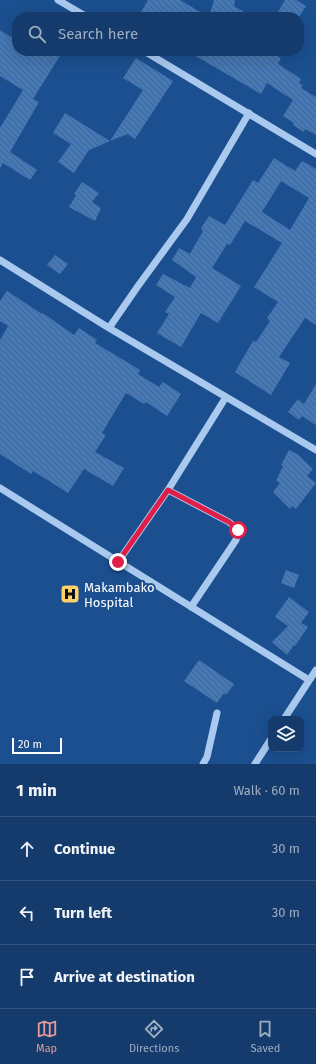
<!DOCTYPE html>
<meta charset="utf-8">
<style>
body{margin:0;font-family:"Fira Sans",sans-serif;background:#214673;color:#f1f3f6}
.controls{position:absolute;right:12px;bottom:12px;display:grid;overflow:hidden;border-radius:8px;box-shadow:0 4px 16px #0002}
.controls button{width:36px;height:36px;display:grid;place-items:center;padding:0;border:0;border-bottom:1px solid #33557e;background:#143b6b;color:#f1f3f6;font:20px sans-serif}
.scale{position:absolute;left:12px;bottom:10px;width:50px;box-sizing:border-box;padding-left:4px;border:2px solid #fff;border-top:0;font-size:11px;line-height:14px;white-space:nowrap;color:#fff;-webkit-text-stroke:3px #1b4f8f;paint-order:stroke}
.stop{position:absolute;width:12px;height:12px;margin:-9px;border:3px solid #e11d48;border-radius:50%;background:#fff}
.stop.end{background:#e11d48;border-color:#fff;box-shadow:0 1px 4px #0008}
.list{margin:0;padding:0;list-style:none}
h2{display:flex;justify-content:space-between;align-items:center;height:52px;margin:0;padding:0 16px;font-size:17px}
h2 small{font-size:13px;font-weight:400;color:#9dadc1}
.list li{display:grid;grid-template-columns:26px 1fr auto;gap:12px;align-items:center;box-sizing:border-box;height:64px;padding:0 16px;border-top:1px solid #33557e}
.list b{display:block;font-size:15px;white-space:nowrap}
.list em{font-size:13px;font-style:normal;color:#9dadc1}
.icon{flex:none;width:22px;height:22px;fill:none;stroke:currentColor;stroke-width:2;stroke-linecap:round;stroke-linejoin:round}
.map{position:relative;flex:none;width:316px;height:764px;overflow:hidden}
.search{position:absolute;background:#143b6b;box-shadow:0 4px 16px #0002;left:12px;right:12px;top:12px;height:44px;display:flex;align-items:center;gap:10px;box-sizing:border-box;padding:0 14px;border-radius:16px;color:#9dadc1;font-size:15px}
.sheet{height:244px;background:#143b6b}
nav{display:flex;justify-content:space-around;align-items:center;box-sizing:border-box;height:56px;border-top:1px solid #33557e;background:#143b6b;font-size:11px;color:#9dadc1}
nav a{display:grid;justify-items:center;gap:2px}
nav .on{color:#e69b98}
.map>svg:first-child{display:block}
.building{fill:url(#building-back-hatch);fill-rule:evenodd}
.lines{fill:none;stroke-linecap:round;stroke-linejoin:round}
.minor{stroke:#a9c9ee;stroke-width:7}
.route{stroke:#e11d48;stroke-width:5}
.labels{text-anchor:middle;stroke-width:4;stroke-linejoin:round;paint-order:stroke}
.poi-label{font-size:13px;fill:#fff;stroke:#1b4f8f;text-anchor:start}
</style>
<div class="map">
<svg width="316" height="764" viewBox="0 0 316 764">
<defs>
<pattern id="building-back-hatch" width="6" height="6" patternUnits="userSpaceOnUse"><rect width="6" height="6" fill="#4478b7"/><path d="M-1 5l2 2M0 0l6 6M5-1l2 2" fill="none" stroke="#486282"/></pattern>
</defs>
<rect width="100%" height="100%" fill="#1b4f8f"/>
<path class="building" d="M 148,0 L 180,0 L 209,17 L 214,0 L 235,0 L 234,6 L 252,17 L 138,17 Z
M 285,0 L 296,0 L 306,6 L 299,17 L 275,17 Z
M 0,30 L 17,41 L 17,51 L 63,51 L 33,99 L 39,102 L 10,152 L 37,170 L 30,180 L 3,163 L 0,168 L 0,128 L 23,90 L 0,76 Z
M 187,51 L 268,51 L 281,58 L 278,64 L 301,79 L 299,83 L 303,85 L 301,88 L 316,97 L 316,135 L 305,129 L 304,132 L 293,125 L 294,123 L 283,116 L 293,100 L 267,83 L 261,94 Z
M 136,58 L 173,81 L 135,139 L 128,134 L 110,141 L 143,90 L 123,78 Z
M 65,113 L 110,141 L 89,150 L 74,173 L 58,162 L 71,144 L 53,133 Z
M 274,158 L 295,171 L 302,161 L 316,169 L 316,325 L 305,318 L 279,357 L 290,363 L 271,395 L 235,372 L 253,341 L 256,342 L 270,321 L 267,318 L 278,302 L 254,287 L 282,243 L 245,221 L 230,245 L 227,244 L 212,268 L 241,286 L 218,323 L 201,313 L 181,347 L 157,333 L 169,314 L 165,312 L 175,297 L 156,285 L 163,274 L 190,288 L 196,277 L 172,260 L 179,248 L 190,254 L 203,231 L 201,228 L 209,216 L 225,225 L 253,180 L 258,183 ZM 281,181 L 309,198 L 290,230 L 262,212 Z
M 82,182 L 99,193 L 92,202 L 101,208 L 95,221 L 69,207 L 76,195 L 74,194 Z
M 55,255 L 68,264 L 60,274 L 47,265 Z
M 7,291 L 42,314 L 43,313 L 74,335 L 79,328 L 97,340 L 95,343 L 140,370 L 138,374 L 159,387 L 163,382 L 181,394 L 167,416 L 146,402 L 144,404 L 126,393 L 102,433 L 106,435 L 95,452 L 124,468 L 113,486 L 84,469 L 68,493 L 33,471 L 31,474 L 0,454 L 0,340 L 8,326 L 0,321 L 0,301 Z
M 316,384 L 316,425 L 302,416 L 299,420 L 288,412 L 298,399 L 304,404 Z
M 289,450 L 297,454 L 313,469 L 307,476 L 316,483 L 296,509 L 292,506 L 290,509 L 273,492 L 280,483 L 276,481 L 283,466 L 281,465 Z
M 286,570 L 299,575 L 294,588 L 281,583 Z
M 289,597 L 309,612 L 301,623 L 308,627 L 295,646 L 294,645 L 287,655 L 272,642 L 288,626 L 275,617 Z
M 199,660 L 234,684 L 226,695 L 224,693 L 217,703 L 184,681 Z"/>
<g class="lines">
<path class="minor" d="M 58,0 L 87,17
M 144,51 L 316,154
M 0,260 L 109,328 L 316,450
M 109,328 L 138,286 L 187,219 L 249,113
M 0,488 L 309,680
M 168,490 L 229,522 L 238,530 L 236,540 L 191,607
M 118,562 L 168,490 L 226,397
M 284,719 L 316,670
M 203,764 L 207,757 L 217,713
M 255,764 L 271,739"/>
</g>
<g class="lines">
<path class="route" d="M 118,562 L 168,490 L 229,522 L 238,530"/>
</g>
<defs>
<symbol id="hospital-square" viewBox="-11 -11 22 22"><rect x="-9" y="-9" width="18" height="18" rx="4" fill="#ffd166" stroke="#1b4f8f"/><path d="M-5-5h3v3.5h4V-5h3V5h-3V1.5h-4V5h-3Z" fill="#111"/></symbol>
</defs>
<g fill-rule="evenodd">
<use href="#hospital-square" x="59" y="583" width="22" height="22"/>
</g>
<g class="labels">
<g class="poi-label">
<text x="84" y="592">Makambako<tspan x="84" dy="15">Hospital</tspan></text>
</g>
</g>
</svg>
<div class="controls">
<button><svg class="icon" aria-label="layers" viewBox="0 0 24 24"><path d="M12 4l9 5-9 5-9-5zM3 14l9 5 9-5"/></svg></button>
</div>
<div class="scale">20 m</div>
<div class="stop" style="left:238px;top:530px"></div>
<div class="stop end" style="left:118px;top:562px"></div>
<div class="search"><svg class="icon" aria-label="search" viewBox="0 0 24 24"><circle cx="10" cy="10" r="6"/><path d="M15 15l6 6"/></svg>Search here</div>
</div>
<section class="sheet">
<h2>1 min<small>Walk · 60 m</small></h2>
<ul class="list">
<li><svg class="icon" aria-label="ahead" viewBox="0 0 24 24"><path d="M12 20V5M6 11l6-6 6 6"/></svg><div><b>Continue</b></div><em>30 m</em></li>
<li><svg class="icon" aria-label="left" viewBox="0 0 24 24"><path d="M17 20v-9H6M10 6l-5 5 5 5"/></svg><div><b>Turn left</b></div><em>30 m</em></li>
<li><svg class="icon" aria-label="arrive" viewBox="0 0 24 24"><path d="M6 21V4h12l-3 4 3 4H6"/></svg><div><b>Arrive at destination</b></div></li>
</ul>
</section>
<nav>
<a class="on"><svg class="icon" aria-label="map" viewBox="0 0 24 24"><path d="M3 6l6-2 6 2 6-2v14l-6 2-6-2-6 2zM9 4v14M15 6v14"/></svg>Map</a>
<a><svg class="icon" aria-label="directions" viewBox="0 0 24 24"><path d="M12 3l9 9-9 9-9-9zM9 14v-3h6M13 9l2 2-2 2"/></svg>Directions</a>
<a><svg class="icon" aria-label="saved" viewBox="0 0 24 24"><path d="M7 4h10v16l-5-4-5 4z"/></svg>Saved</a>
</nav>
